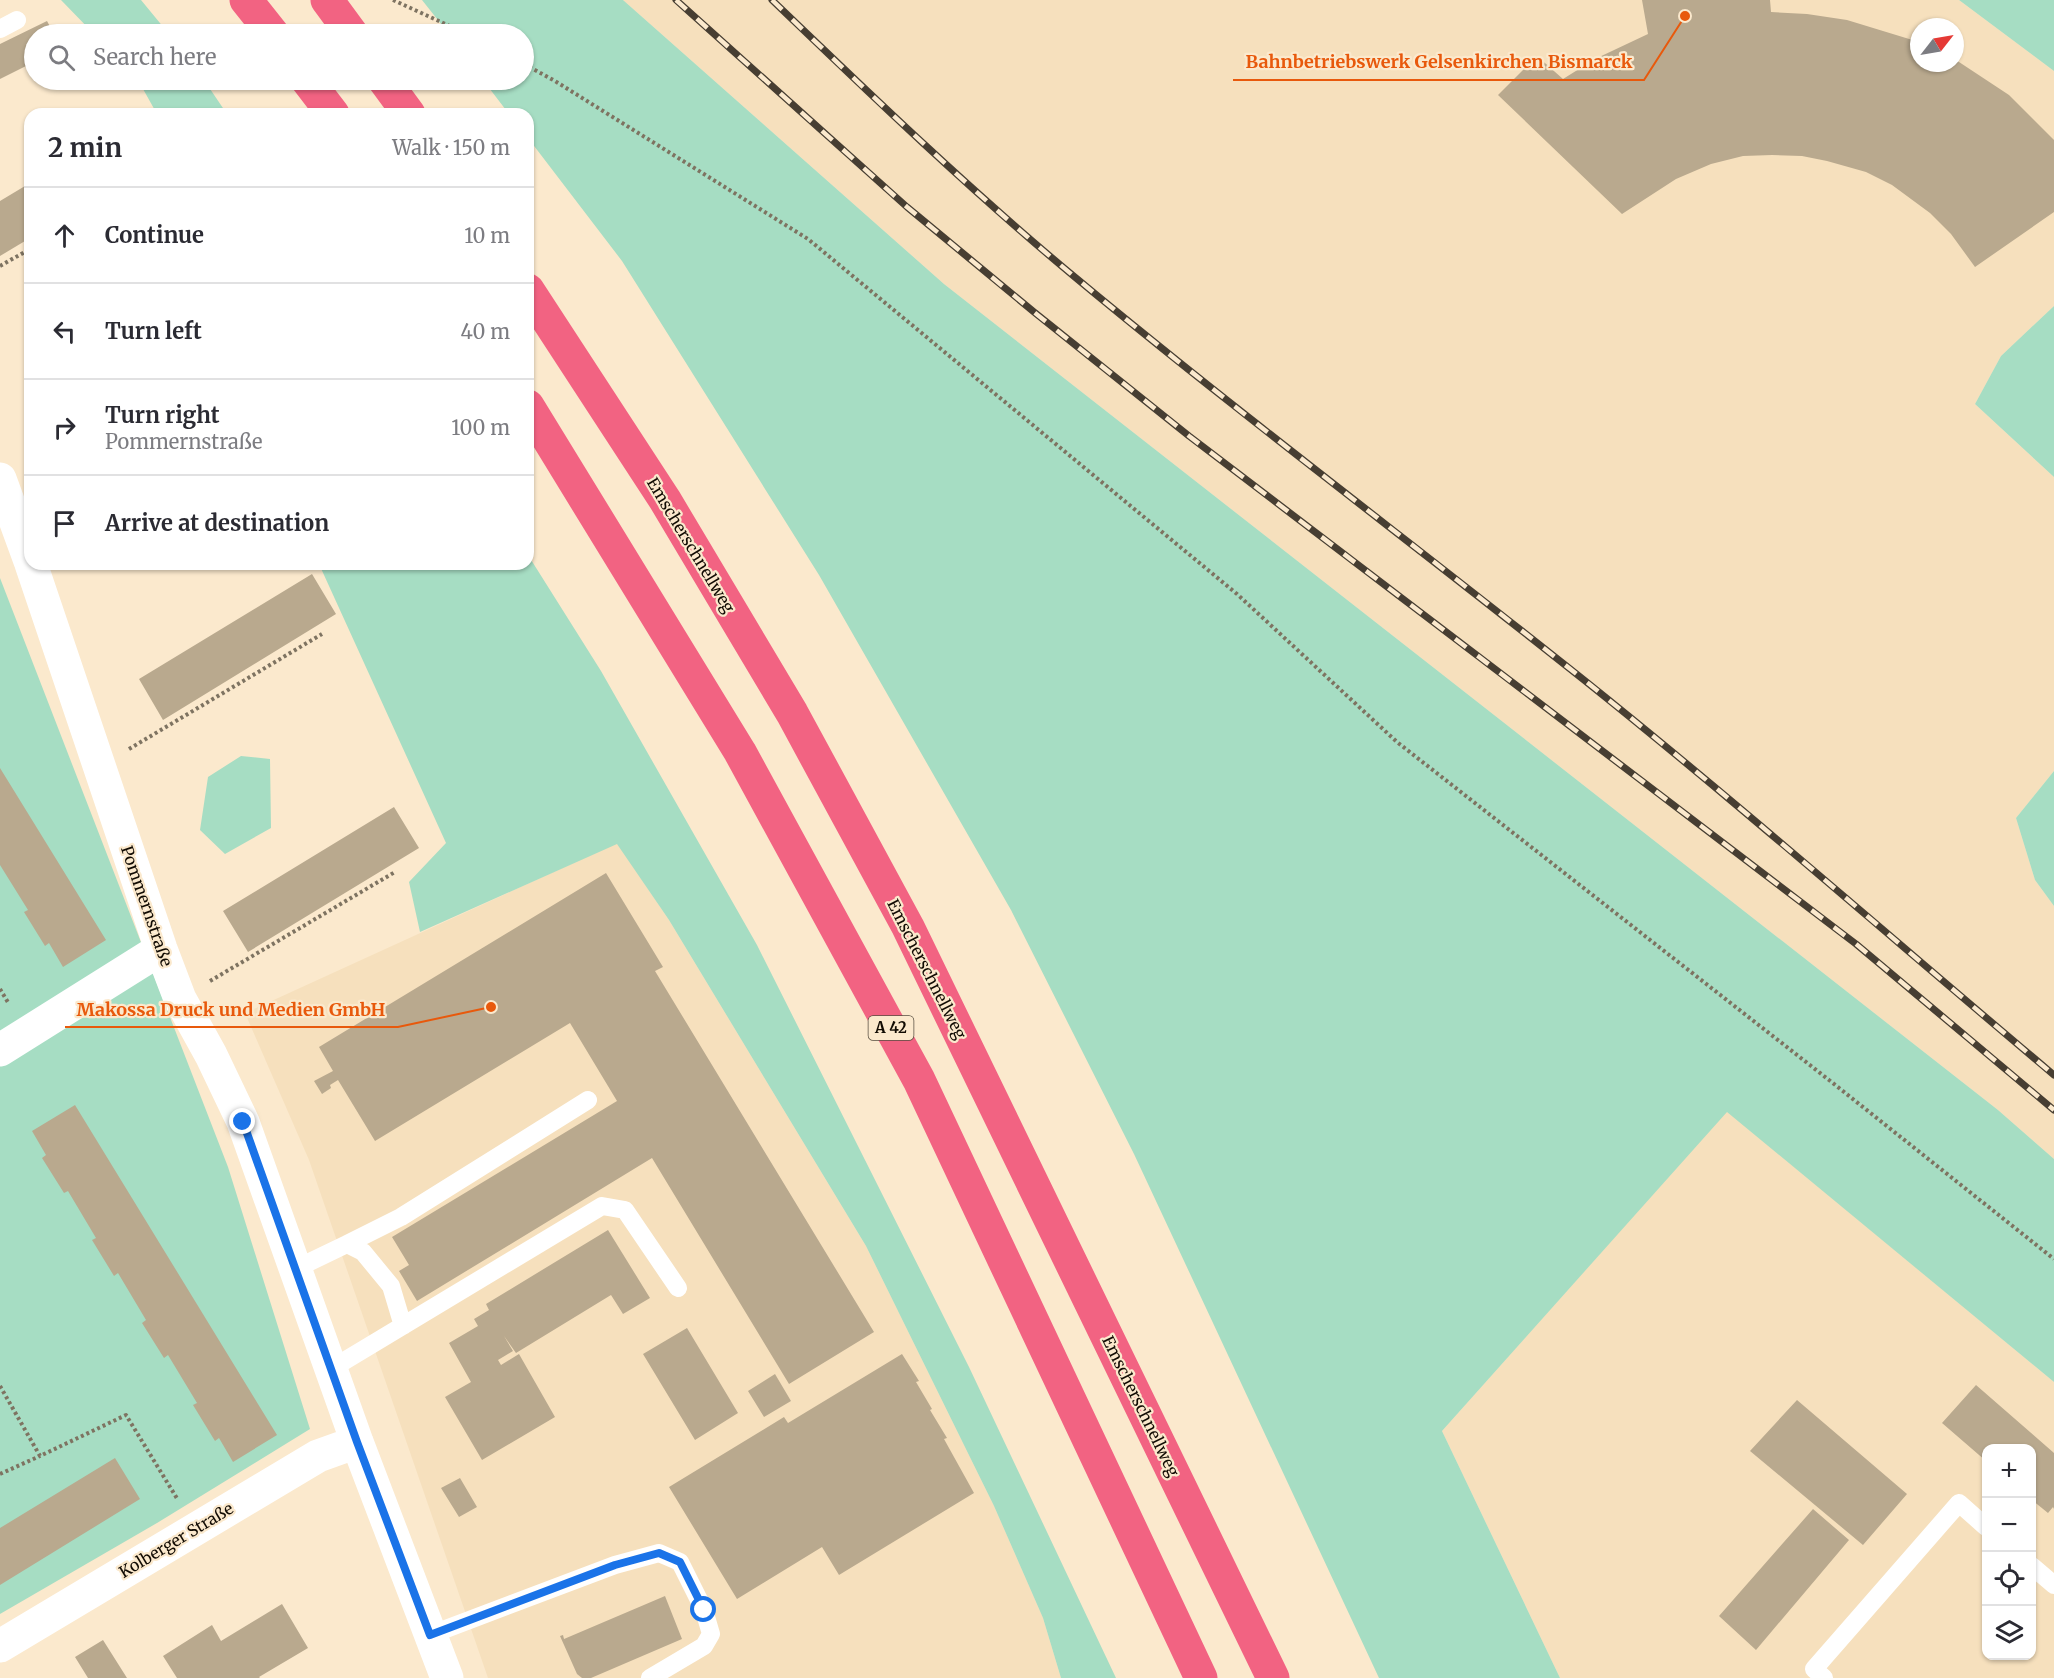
<!DOCTYPE html>
<meta charset="utf-8">
<style>
body{margin:0;font-family:Merriweather,serif;background:#f7f7f7;color:#2b2b33}
.controls{position:absolute;right:18px;bottom:18px;display:grid;overflow:hidden;border-radius:12px;box-shadow:0 2px 4px #0004}
.controls button{width:54px;height:54px;display:grid;place-items:center;padding:0;border:0;border-bottom:2px solid #e1e1e2;background:#fff;color:#2b2b33;font:30px sans-serif}
.compass{position:absolute;left:1910px;top:18px;width:54px;height:54px;border-radius:50%;background:#fff;box-shadow:0 2px 4px #0004;rotate:59deg}
.stop{position:absolute;width:18px;height:18px;margin:-14px;border:4px solid #1a73e8;border-radius:50%;background:#fff}
.stop.end{background:#1a73e8;border-color:#fff;box-shadow:0 2px 6px #0008}
.list{margin:0;padding:0;list-style:none}
h2{display:flex;justify-content:space-between;align-items:center;height:78px;margin:0;padding:0 24px;font-size:26px}
h2 small{font-size:20px;font-weight:400;color:#7c7c81}
.list li{display:grid;grid-template-columns:39px 1fr auto;gap:18px;align-items:center;box-sizing:border-box;height:96px;padding:0 24px;border-top:2px solid #e1e1e2}
.list b{display:block;font-size:22px;white-space:nowrap}
.list p{margin:0;font-size:20px;white-space:nowrap;color:#7c7c81}
.list em{font-size:20px;font-style:normal;color:#7c7c81}
.icon{flex:none;width:33px;height:33px;fill:none;stroke:currentColor;stroke-width:2;stroke-linecap:round;stroke-linejoin:round}
.map{position:relative;flex:none;width:2054px;height:1678px;overflow:hidden}
.search{position:absolute;background:#fff;box-shadow:0 2px 4px #0004;left:24px;top:24px;width:510px;height:66px;display:flex;align-items:center;gap:15px;box-sizing:border-box;padding:0 21px;border-radius:33px;color:#7c7c81;font-size:22px}
.panel{position:absolute;background:#fff;box-shadow:0 2px 4px #0004;left:24px;top:108px;width:510px;height:462px;border-radius:18px}
.map>svg:first-child{display:block}
.built{fill:#f6e0bd;fill-rule:evenodd}
.green{fill:#a6ddc3}
.building{fill:#b9a98e}
.lines{fill:none;stroke-linecap:round;stroke-linejoin:round}
.path{stroke:#7e7361;stroke-width:4;stroke-dasharray:3 3;stroke-linecap:butt}
.lane{stroke:#fff;stroke-width:18}
.street{stroke:#fff;stroke-width:33}
.highway{stroke:#f26382;stroke-width:33}
.rail-casing{stroke:#473e32;stroke-width:7}
.rail{stroke:#fbe9cd;stroke-width:4.5;stroke-dasharray:14;stroke-linecap:butt}
.route{stroke:#1a73e8;stroke-width:8}
.labels{text-anchor:middle;stroke-width:4.5;stroke-linejoin:round;paint-order:stroke}
.shield{fill:#fbe9cd;stroke:#574e40;stroke-width:1.5}
.shield-label{font-size:15px;font-weight:bold;fill:#110b03}
.street-label{font-size:16px;fill:#110b03;stroke:#fbe9cd}
.leader{fill:none;stroke:#e8590c;stroke-width:2}
.callout-dot{fill:#e8590c;stroke:#fbe9cd;stroke-width:2}
.callout-label{font-size:18px;text-anchor:middle;font-weight:bold;fill:#e8590c;stroke:#fbe9cd;stroke-width:4.5;stroke-linejoin:round;paint-order:stroke}
</style>
<div class="map">
<svg width="2054" height="1678" viewBox="0 0 2054 1678">
<rect width="100%" height="100%" fill="#fbe9cd"/>
<path class="built" d="M 623,0 L 1959,0 L 2054,71 L 2054,306 L 2001,356 L 1975,404 L 2054,477 L 2054,771 L 2016,818 L 2035,880 L 2054,906 L 2054,1159 L 1998,1110 L 944,284 ZM 1919,27 L 1955,27 L 1955,63 L 1919,63 Z
M 617,843 L 669,920 L 866,1246 L 994,1506 L 1043,1618 L 1061,1678 L 488,1678 L 309,1160 L 245,1013 Z
M 1727,1111 L 2054,1382 L 2054,1678 L 1560,1678 L 1442,1431 ZM 1986,1448 L 2032,1448 L 2032,1656 L 1986,1656 Z"/>
<path class="green" d="M 61,0 L 141,0 L 169,34 L 94,34 Z
M 422,0 L 623,0 L 944,284 L 1998,1110 L 2054,1159 L 2054,1382 L 1727,1112 L 1442,1431 L 1560,1678 L 1379,1678 L 1134,1154 L 1011,910 L 819,575 L 622,261 L 528,138 L 528,114 L 509,114 L 483,80 L 524,80 L 524,34 L 449,34 Z
M 1959,0 L 2054,0 L 2054,71 Z
M 138,80 L 204,80 L 227,114 L 157,114 Z
M 2054,306 L 2054,477 L 1975,404 L 2001,356 Z
M 528,555 L 601,671 L 757,945 L 969,1367 L 1116,1678 L 1061,1678 L 1043,1618 L 994,1506 L 866,1246 L 669,920 L 617,844 L 420,932 L 409,882 L 446,843 L 319,564 L 528,564 Z
M 0,578 L 228,1167 L 310,1429 L 157,1523 L 0,1614 Z
M 241,756 L 270,759 L 271,828 L 225,854 L 200,830 L 208,777 Z
M 2054,771 L 2054,906 L 2035,880 L 2016,818 Z"/>
<path class="building" d="M 1642,0 L 1770,0 L 1771,12 L 1807,14 L 1847,20 L 1919,42 L 1919,63 L 1955,63 L 1955,60 L 1959,62 L 2009,95 L 2054,140 L 2054,212 L 1975,267 L 1951,234 L 1930,213 L 1892,185 L 1866,172 L 1827,161 L 1802,156 L 1772,155 L 1743,156 L 1711,164 L 1676,179 L 1622,214 L 1498,95 L 1537,56 L 1563,79 L 1595,59 L 1648,34 Z
M 47,21 L 54,34 L 34,34 L 34,62 L 0,79 L 0,44 Z
M 30,183 L 30,238 L 0,256 L 0,201 Z
M 312,574 L 336,614 L 163,720 L 139,679 Z
M 0,768 L 106,940 L 63,967 L 49,943 L 45,946 L 24,912 L 28,910 L 0,865 Z
M 394,807 L 419,848 L 248,952 L 223,911 Z
M 606,873 L 663,967 L 655,971 L 874,1332 L 789,1384 L 652,1158 L 417,1301 L 399,1271 L 409,1265 L 392,1237 L 617,1101 L 570,1023 L 375,1141 L 338,1080 L 330,1085 L 331,1088 L 322,1094 L 314,1081 L 333,1071 L 319,1047 Z
M 75,1105 L 277,1435 L 233,1462 L 219,1438 L 215,1441 L 193,1405 L 197,1403 L 168,1355 L 164,1358 L 142,1323 L 146,1320 L 118,1273 L 114,1276 L 92,1240 L 96,1238 L 68,1191 L 64,1193 L 42,1158 L 46,1155 L 32,1131 Z
M 608,1230 L 650,1298 L 623,1314 L 611,1295 L 516,1353 L 504,1336 L 513,1351 L 498,1360 L 501,1365 L 519,1354 L 555,1417 L 482,1460 L 445,1397 L 471,1382 L 449,1343 L 478,1326 L 474,1319 L 489,1310 L 486,1304 Z
M 687,1328 L 738,1413 L 695,1440 L 643,1354 Z
M 902,1354 L 919,1381 L 916,1382 L 932,1409 L 930,1410 L 947,1438 L 944,1439 L 974,1493 L 839,1575 L 822,1547 L 737,1599 L 669,1487 L 784,1417 L 788,1423 Z
M 775,1374 L 791,1401 L 764,1417 L 748,1391 Z
M 1976,1385 L 2054,1453 L 2054,1509 L 2053,1507 L 2048,1513 L 2032,1500 L 2032,1448 L 1986,1448 L 1986,1461 L 1942,1423 Z
M 1797,1400 L 1907,1494 L 1863,1545 L 1750,1451 Z
M 115,1458 L 140,1499 L 0,1585 L 0,1528 Z
M 460,1478 L 477,1507 L 459,1517 L 441,1488 Z
M 1813,1509 L 1849,1540 L 1756,1650 L 1719,1616 Z
M 665,1596 L 682,1639 L 591,1678 L 582,1678 L 577,1674 L 560,1636 L 563,1635 L 564,1639 Z
M 282,1604 L 308,1648 L 259,1677 L 260,1678 L 177,1678 L 163,1656 L 212,1625 L 221,1641 Z
M 103,1640 L 127,1678 L 88,1678 L 75,1657 Z"/>
<g class="lines">
<path class="path" d="M 393,0 L 467,34
M 524,64 L 555,81 L 808,239 L 1237,594 L 1397,742 L 1829,1080 L 2054,1259
M 0,266 L 30,249
M 129,749 L 322,634
M 210,981 L 395,872
M 0,989 L 9,1004
M 0,1386 L 40,1456 L 126,1415 L 178,1500
M 0,1474 L 40,1456"/>
<path class="lane" d="M 0,29 L 17,20
M 347,1244 L 401,1217 L 588,1100
M 295,1269 L 347,1244 L 363,1252 L 391,1286 L 403,1326
M 331,1369 L 602,1206 L 625,1210 L 678,1288
M 2032,1566 L 2054,1585
M 430,1635 L 615,1565 L 659,1553 L 680,1562 L 704,1610 L 711,1634 L 704,1646 L 650,1678
M 1824,1678 L 1814,1669 L 1959,1503 L 1986,1527"/>
<path class="street" d="M 0,479 L 30,561
M 31,564 L 161,949 L 180,999 L 211,1055 L 243,1122 L 357,1442 L 447,1678
M 0,1050 L 161,949
M 0,1646 L 318,1456 L 357,1442"/>
<path class="highway" d="M 246,0 L 273,34
M 327,0 L 352,34
M 307,80 L 333,114
M 384,80 L 409,114
M 528,290 L 665,500 L 792,713 L 908,927 L 1273,1678
M 528,406 L 740,752 L 919,1080 L 1201,1678"/>
<defs>
<path id="rail" d="M 676,0 L 907,207 L 1034,312 L 1189,436 L 1856,944 L 2054,1110
M 772,0 C 871,95 970,190 1076,278 C 1242,416 1415,545 1584,680 C 1744,808 1897,943 2054,1075"/>
</defs>
<use href="#rail" class="rail-casing"/>
<use href="#rail" class="rail"/>
</g>
<g class="lines">
<path class="route" d="M 243,1122 L 357,1442 L 430,1635 L 615,1565 L 659,1553 L 680,1562 L 704,1610"/>
</g>
<g class="labels">
<rect class="shield" x="868.5" y="1016" width="45" height="24" rx="4.5"/>
<g class="shield-label">
<text x="891" y="1033">A 42</text>
</g>
<g class="street-label">
<text transform="translate(691 545) rotate(59)" y="6">Emscherschnellweg</text>
<text transform="translate(147 906) rotate(71)" y="6">Pommernstraße</text>
<text transform="translate(927 969) rotate(63)" y="6">Emscherschnellweg</text>
<text transform="translate(1141 1406) rotate(64)" y="6">Emscherschnellweg</text>
<text transform="translate(176 1540) rotate(-31)" y="6">Kolberger Straße</text>
</g>
</g>
<path class="leader" d="M1685 16L1644 80H1233M491 1007L398 1027H65"/>
<g class="callout-dot">
<circle cx="1685" cy="16" r="6"/>
<circle cx="491" cy="1007" r="6"/>
</g>
<g class="callout-label">
<text x="1439" y="68">Bahnbetriebswerk Gelsenkirchen Bismarck</text>
<text x="231" y="1016">Makossa Druck und Medien GmbH</text>
</g>
</svg>
<div class="controls">
<button>+</button>
<button>−</button>
<button><svg class="icon" aria-label="locate" viewBox="0 0 24 24"><circle cx="12" cy="12" r="6"/><path d="M12 2v4M12 18v4M2 12h4M18 12h4"/></svg></button>
<button><svg class="icon" aria-label="layers" viewBox="0 0 24 24"><path d="M12 4l9 5-9 5-9-5zM3 14l9 5 9-5"/></svg></button>
</div>
<svg class="compass" viewBox="-18 -18 36 36"><path d="M0-13l5 13h-10z" fill="#e53935"/><path d="M0 13l5-13h-10z" fill="#7c7c81"/></svg>
<div class="stop" style="left:704px;top:1610px"></div>
<div class="stop end" style="left:243px;top:1122px"></div>
<div class="search"><svg class="icon" aria-label="search" viewBox="0 0 24 24"><circle cx="10" cy="10" r="6"/><path d="M15 15l6 6"/></svg>Search here</div>
<section class="panel">
<h2>2 min<small>Walk · 150 m</small></h2>
<ul class="list">
<li><svg class="icon" aria-label="ahead" viewBox="0 0 24 24"><path d="M12 20V5M6 11l6-6 6 6"/></svg><div><b>Continue</b></div><em>10 m</em></li>
<li><svg class="icon" aria-label="left" viewBox="0 0 24 24"><path d="M17 20v-9H6M10 6l-5 5 5 5"/></svg><div><b>Turn left</b></div><em>40 m</em></li>
<li><svg class="icon" aria-label="right" viewBox="0 0 24 24"><path d="M7 20v-9h11M14 6l5 5-5 5"/></svg><div><b>Turn right</b><p>Pommernstraße</p></div><em>100 m</em></li>
<li><svg class="icon" aria-label="arrive" viewBox="0 0 24 24"><path d="M6 21V4h12l-3 4 3 4H6"/></svg><div><b>Arrive at destination</b></div></li>
</ul>
</section>
</div>
